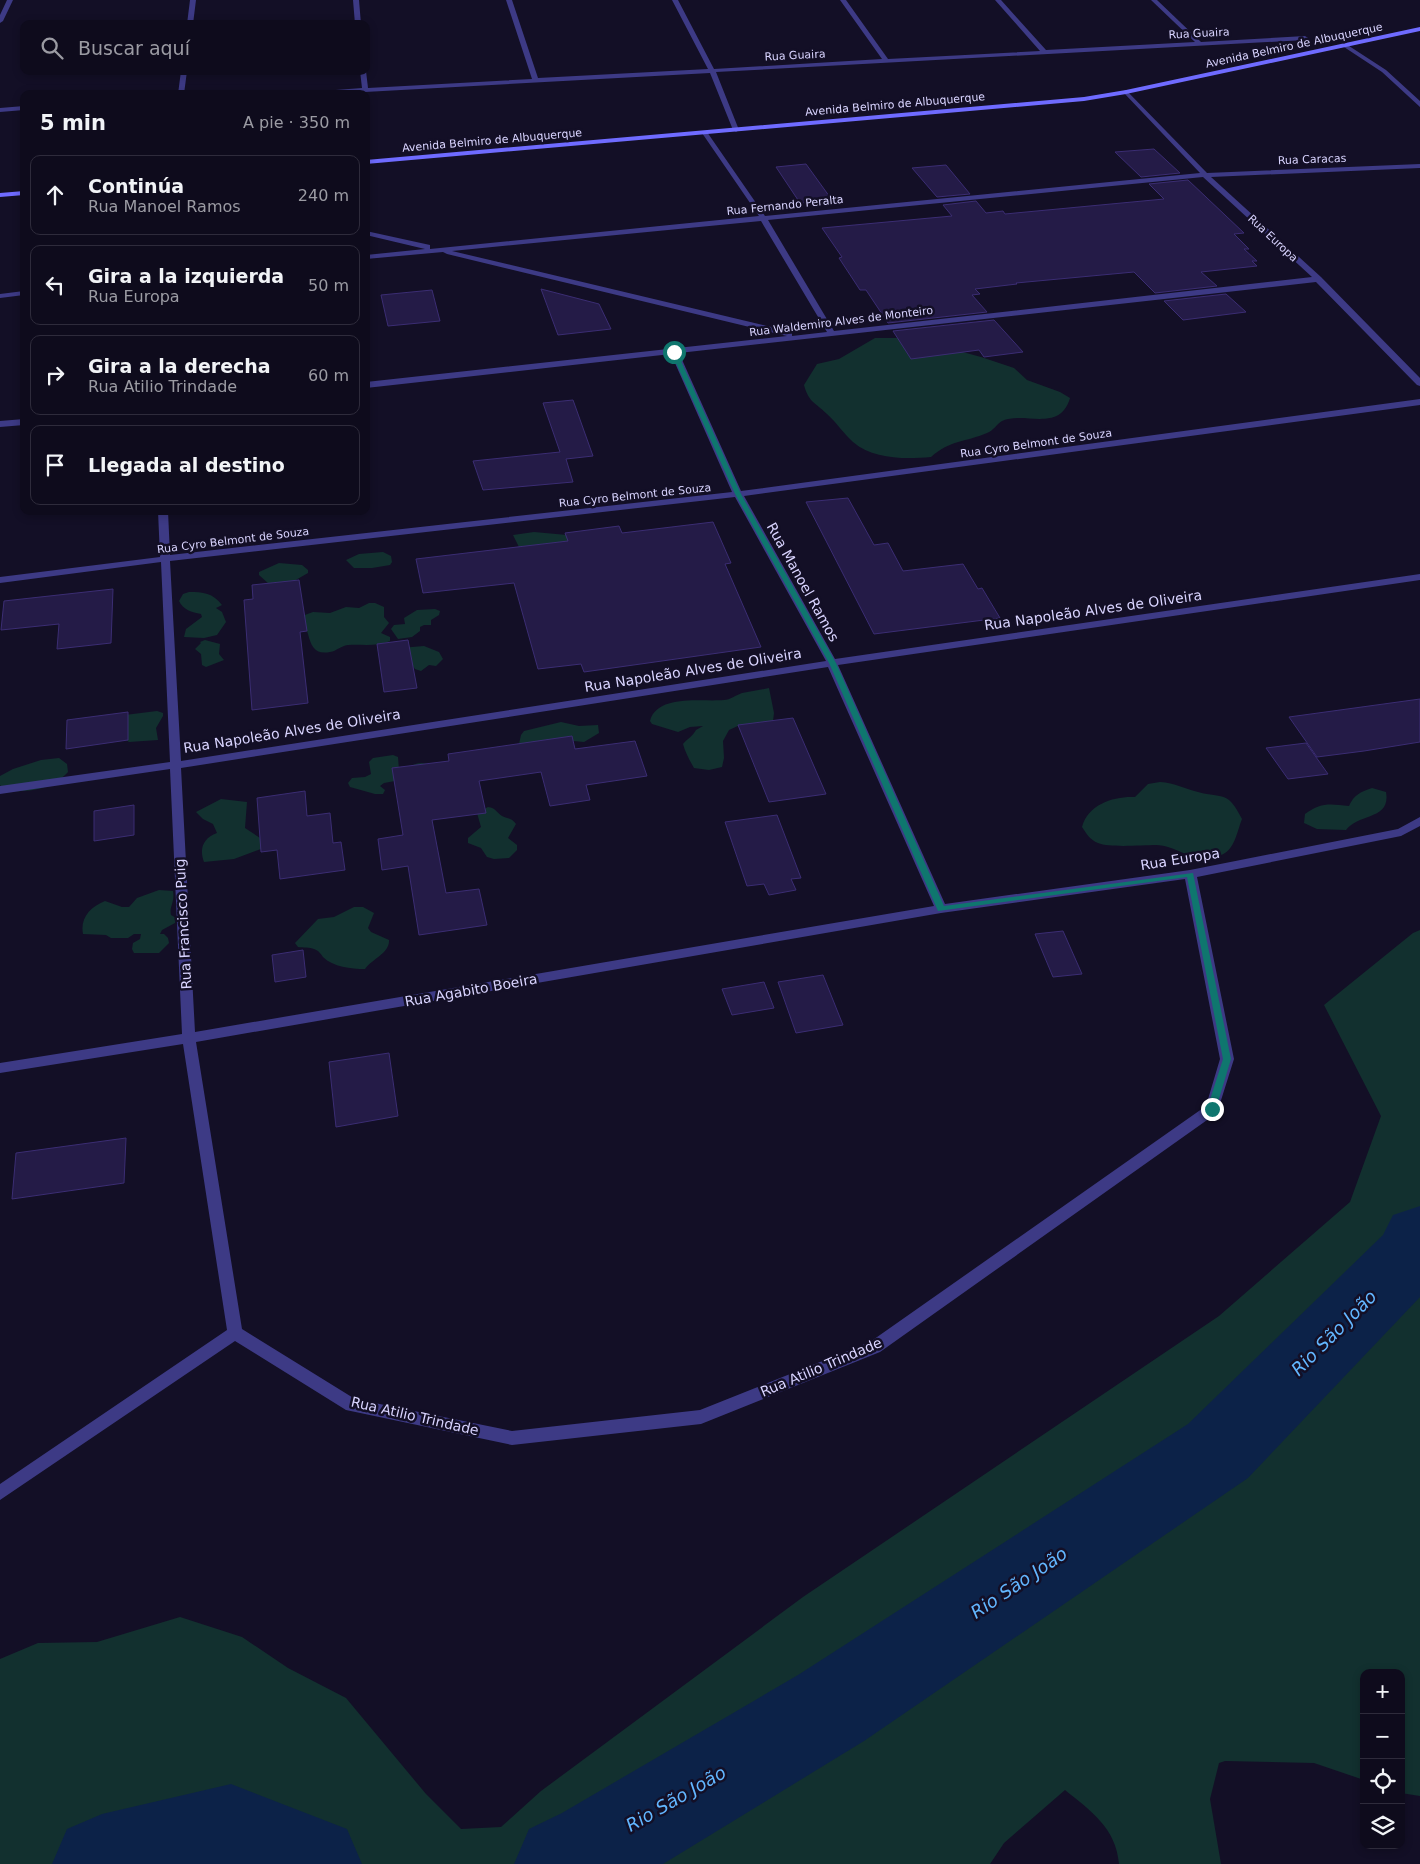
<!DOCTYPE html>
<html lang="es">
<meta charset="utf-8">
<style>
body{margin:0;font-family:"DejaVu Sans",sans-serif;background:#171425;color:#f1f3f6}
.controls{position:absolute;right:15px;bottom:15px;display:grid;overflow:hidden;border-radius:10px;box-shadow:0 2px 8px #0003}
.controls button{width:45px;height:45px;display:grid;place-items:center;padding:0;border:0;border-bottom:1px solid #2e2b3b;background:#0e0b1c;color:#f1f3f6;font:25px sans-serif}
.stop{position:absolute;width:15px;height:15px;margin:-11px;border:4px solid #0f766e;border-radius:50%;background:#fff}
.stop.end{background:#0f766e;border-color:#fff;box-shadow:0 1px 5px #0008}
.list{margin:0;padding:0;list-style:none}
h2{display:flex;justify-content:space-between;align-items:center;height:65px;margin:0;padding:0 20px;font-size:21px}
h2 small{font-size:16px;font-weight:400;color:#9b9ba3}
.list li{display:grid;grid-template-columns:32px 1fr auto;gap:15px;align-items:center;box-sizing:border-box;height:80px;margin:0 10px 10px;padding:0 10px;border:1px solid #2e2b3b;border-radius:10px}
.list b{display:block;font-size:19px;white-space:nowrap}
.list p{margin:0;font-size:16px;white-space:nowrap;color:#9b9ba3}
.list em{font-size:16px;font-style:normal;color:#9b9ba3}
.icon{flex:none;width:28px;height:28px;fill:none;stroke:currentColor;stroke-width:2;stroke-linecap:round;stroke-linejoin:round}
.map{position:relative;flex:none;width:1420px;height:1864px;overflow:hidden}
.search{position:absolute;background:#0e0b1c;box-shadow:0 2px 8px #0003;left:20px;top:20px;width:350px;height:55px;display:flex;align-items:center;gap:12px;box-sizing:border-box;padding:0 18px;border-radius:10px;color:#9b9ba3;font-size:19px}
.panel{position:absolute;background:#0e0b1c;box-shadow:0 2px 8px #0003;left:20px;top:90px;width:350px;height:425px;border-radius:10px}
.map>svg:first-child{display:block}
.green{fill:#12302f}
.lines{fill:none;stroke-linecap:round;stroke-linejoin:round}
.river{fill:#0c2248;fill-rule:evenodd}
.building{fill:#241b47;stroke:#3b2d73}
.street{fill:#3d3a85;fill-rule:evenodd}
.secondary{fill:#6f6bff;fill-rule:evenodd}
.route{fill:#0f766e}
.labels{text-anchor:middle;stroke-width:5;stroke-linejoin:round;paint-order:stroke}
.far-street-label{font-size:11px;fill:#d9d4ff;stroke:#130f26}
.street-label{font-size:14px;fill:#d9d4ff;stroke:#130f26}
.near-water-label{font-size:18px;font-style:italic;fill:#62b6ff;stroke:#130f26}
</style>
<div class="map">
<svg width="1420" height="1864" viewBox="0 0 1420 1864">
<rect width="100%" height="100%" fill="#130f26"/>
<path class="green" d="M 875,338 L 911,338 L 981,357 L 1014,368 L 1027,380 L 1060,392 L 1070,398 C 1060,433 1024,411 1002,421 C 997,424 993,431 987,433 C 966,442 950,440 931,457 C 906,459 874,460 853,442 C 844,434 837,423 827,414 C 815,402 809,403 804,385 L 817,364 L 839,359 Z
M 534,532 L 567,535 L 570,541 L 519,547 L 513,535 Z
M 383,552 L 391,556 L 392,562 L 390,565 L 372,568 L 354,568 L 346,560 L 359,554 Z
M 279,563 L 302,565 L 308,570 L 308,573 L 294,581 L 269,584 L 259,575 L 259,572 Z
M 189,592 C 203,592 213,593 222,605 L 216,608 L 222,612 L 226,622 L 217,635 L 204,638 L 184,637 L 186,629 L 202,617 L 201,614 C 192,612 183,610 179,601 L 183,594 Z
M 369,603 L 375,603 L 384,607 L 384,617 L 389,623 L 381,633 L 390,637 L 390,641 C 376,647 362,644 348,645 C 340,646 337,651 330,652 C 315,655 311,646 308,634 C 306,627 303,624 302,616 L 313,612 L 330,613 L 346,607 L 359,608 Z
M 435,609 L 440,611 L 439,615 L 431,620 L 431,625 L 424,625 L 420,627 L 420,631 L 412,637 L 398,639 L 391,629 L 394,625 L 405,624 L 404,618 L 417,610 Z
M 205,640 L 220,644 L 219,654 L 224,660 L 206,667 L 202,665 L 201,654 L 195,649 L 201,643 L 200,642 Z
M 424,646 L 439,652 L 443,659 L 436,666 L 429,665 L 421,671 L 415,669 L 405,656 L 381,653 L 377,650 Z
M 769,688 L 774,713 L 773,721 L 740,725 L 729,730 L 723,741 L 724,758 L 722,767 L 709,770 L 694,768 C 690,761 685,752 683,744 C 687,739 693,736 696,730 L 703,726 L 690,727 L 678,732 L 652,724 L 650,721 C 657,694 702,702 724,700 C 730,700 736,695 742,693 C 751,691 760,690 769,688 Z
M 157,711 L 163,713 L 163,716 L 156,728 L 158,740 L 129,742 L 121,736 L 125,715 Z
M 561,722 L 579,726 L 598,725 L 599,733 L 584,742 L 563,740 L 523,747 L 519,744 L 521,735 L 524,731 Z
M 393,755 L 398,757 L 399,770 C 410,769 415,760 427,764 L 406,779 L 384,783 L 380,786 L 385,790 L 383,794 L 375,794 L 350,787 L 348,783 L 352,778 L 365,777 L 371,774 L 369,762 L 373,758 Z
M 59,758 L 67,764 L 68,772 C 52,790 29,792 6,791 L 0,785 L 0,776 L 13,769 L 41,760 Z
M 1160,782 C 1175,783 1185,789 1198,792 C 1224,799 1227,790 1242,819 C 1238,829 1235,847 1225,853 C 1197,870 1182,846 1156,845 C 1142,845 1110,848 1098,843 C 1090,840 1086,833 1082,827 C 1088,804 1114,796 1135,797 L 1148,784 Z
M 1372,788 L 1386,792 C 1391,820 1359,813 1346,830 L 1317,829 L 1304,823 L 1305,814 C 1321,802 1330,804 1349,806 C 1354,795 1360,792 1372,788 Z
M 221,799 L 247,802 L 245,828 L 263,840 L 261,849 L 234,859 L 204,862 C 199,849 203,838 217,833 L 213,824 L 203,819 L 196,812 Z
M 488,807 C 496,808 496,812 502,816 C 508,819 512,818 516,824 L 508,838 L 517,845 L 517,850 L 509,858 L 494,859 L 487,857 L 481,848 L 468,843 L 468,838 L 481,827 L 477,813 Z
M 159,890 L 173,891 C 175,903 169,906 171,915 L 176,918 L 175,923 L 162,930 L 160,934 L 164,934 L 168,938 L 169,943 L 159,953 L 134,953 L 132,949 L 133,943 L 140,939 L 141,934 L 134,934 L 128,938 L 111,938 L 106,935 L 83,934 C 80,918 90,907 105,901 L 122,907 L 129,907 L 137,898 Z
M 354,907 L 363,907 L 374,913 L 368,928 L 371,932 L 389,940 C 390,953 372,959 365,969 C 351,969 333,967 323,957 C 320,953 319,951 314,949 C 310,947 303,948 298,947 L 295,943 L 318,919 L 334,917 Z
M 1420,930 L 1420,1796 L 1401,1793 L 1401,1673 L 1364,1673 L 1364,1780 L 1314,1763 L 1225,1761 L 1219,1763 L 1210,1799 L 1221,1864 L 1119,1864 C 1116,1828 1091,1811 1065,1790 L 1004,1843 L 990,1864 L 0,1864 L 0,1659 L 38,1643 L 97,1642 L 180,1617 L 242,1637 L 288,1668 L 346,1698 L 426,1794 L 461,1829 L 501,1827 L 541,1791 L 803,1597 L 1219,1316 L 1350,1202 L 1381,1116 L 1324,1005 L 1413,933 Z"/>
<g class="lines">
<path class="river" d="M 1420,1206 L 1420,1297 L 1248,1478 L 864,1741 L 663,1864 L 514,1864 L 529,1829 L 562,1813 L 798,1675 L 1188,1424 L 1383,1235 L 1393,1215 Z
M 231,1784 L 347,1829 L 362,1864 L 52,1864 L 67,1829 L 102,1814 Z"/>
</g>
<path class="building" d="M 1154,149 L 1180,173 L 1141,177 L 1115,152 Z
M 806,164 L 832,200 L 800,203 L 776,167 Z
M 946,165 L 970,194 L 937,197 L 912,168 Z
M 1188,180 L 1244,233 L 1234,234 L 1249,249 L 1244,249 L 1257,261 L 1252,261 L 1257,266 L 1201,272 L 1217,286 L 1155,293 L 1134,272 L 1016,283 L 1017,284 L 975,289 L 980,294 L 972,295 L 987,312 L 888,323 L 866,290 L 860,290 L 839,258 L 842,257 L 822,228 L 952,216 L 943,205 L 976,201 L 986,213 L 1003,211 L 1005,214 L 1164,199 L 1149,184 Z
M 541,289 L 599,304 L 611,329 L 558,335 Z
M 432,290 L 440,321 L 388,326 L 381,295 Z
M 1226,294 L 1246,312 L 1183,320 L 1164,301 Z
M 994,320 L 1023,352 L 984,357 L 979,350 L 911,359 L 893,331 Z
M 573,400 L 593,456 L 566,459 L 573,482 L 483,490 L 473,461 L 560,452 L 543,403 Z
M 848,498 L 874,545 L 888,543 L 903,571 L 963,564 L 978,589 L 982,588 L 1000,618 L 874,634 L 806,502 Z
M 713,522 L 731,563 L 725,564 L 761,647 L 584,672 L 581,664 L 538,669 L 514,583 L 423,593 L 416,559 L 568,541 L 565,533 L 619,526 L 622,533 Z
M 299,580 L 307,631 L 300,632 L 308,703 L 252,710 L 244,600 L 253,599 L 252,585 Z
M 113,589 L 111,643 L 57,649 L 59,624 L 1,630 L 4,601 Z
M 408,640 L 417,688 L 384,692 L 377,644 Z
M 1420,699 L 1420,742 L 1364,751 L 1317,757 L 1289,717 Z
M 128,712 L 128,740 L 66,749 L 67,720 Z
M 793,718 L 826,794 L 769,802 L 738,725 Z
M 572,736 L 575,749 L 635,741 L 647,776 L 586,785 L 590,800 L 550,806 L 541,772 L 479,781 L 486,813 L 432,820 L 446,893 L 479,889 L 487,925 L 419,935 L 408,866 L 382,870 L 378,839 L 403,835 L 392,768 L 449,761 L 448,754 Z
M 1306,743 L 1328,774 L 1288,779 L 1266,748 Z
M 305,791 L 307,816 L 330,813 L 333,843 L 341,842 L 345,870 L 280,879 L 277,850 L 261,852 L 257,798 Z
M 134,805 L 134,835 L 94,841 L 94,811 Z
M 777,815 L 801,878 L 791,879 L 796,890 L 769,895 L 764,884 L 747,886 L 725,822 Z
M 1063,931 L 1082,974 L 1053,977 L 1035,934 Z
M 303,950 L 306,977 L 275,982 L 272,955 Z
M 823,975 L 843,1025 L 796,1033 L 778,982 Z
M 764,982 L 774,1008 L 732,1015 L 722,989 Z
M 389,1053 L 398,1116 L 336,1127 L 329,1062 Z
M 126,1138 L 124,1183 L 12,1199 L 16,1153 Z"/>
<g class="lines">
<path class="street" d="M 7,0 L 13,0 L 3,21 L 0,23 L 0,15 Z
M 190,0 L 196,0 L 193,24 L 187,24 Z
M 353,0 L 359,0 L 361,24 L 355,24 Z
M 506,0 L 512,0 L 538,78 L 708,69 L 672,0 L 678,0 L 714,69 L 882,59 L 840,0 L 846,0 L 888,59 L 1040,51 L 995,0 L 1001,0 L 1046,50 L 1195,42 L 1151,0 L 1157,0 L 1201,42 L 1305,36 L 1308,38 L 1305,40 L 716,72 L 739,130 L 736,132 L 733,130 L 710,73 L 365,92 L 283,94 L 362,88 L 360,71 L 366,71 L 368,88 L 532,79 Z
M 1346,44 L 1386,70 L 1420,101 L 1420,107 L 1382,72 L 1344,47 Z
M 181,71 L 187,71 L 184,94 L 178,94 Z
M 1126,90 L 1207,173 L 1420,164 L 1420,168 L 1211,177 L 1321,277 L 1420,378 L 1420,386 L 1417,385 L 1316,282 L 679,353 L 741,491 L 1420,399 L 1420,405 L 744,496 L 835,659 L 1420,574 L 1420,580 L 838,665 L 945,904 L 1190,870 L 1398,829 L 1420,817 L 1420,826 L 1401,836 L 1197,877 L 1234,1059 L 1217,1113 L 880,1352 L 701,1424 L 512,1445 L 346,1410 L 235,1341 L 0,1500 L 0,1484 L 227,1330 L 183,1044 L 0,1073 L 0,1063 L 182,1034 L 170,769 L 0,794 L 0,786 L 170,762 L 161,562 L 0,583 L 0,577 L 160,557 L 158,511 L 168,511 L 170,555 L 732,492 L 671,354 L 366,388 L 366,382 L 787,336 L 447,254 L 443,252 L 366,259 L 366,255 L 425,249 L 366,235 L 366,231 L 430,245 L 430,249 L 759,216 L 702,133 L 705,131 L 707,132 L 765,216 L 1200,173 L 1124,93 L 1124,91 ZM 1203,177 L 1312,277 L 834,331 L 768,220 ZM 761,221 L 827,332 L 792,336 L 792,332 L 452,251 ZM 735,497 L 826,661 L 181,761 L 170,561 ZM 828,667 L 934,906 L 195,1032 L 181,768 ZM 1185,879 L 1220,1059 L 1206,1106 L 870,1342 L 700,1410 L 512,1431 L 355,1399 L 242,1329 L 196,1042 L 941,913 Z
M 24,106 L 24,110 L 0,112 L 0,108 Z
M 24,291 L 24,295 L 0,298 L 0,294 Z
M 24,419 L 24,425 L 0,427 L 0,421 Z"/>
<path class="secondary" d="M 1420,27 L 1420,31 L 1126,94 L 1084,101 L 366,164 L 366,160 L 1084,97 L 1126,90 Z
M 24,191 L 24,195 L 0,197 L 0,193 Z"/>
</g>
<path class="route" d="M 674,351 L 677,352 L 741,494 L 836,663 L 944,906 L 1193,873 L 1231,1059 L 1215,1112 L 1212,1112 L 1207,1109 L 1223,1059 L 1187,877 L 938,911 L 829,663 L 735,494 L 671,352 Z"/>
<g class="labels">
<g class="far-street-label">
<text transform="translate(1199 33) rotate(-3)" y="4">Rua Guaira</text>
<text transform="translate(1294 45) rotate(-12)" y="4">Avenida Belmiro de Albuquerque</text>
<text transform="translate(795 55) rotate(-3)" y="4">Rua Guaira</text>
<text transform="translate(895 104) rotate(-5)" y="4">Avenida Belmiro de Albuquerque</text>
<text transform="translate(492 140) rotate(-5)" y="4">Avenida Belmiro de Albuquerque</text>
<text transform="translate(1312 159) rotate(-2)" y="4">Rua Caracas</text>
<text transform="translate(785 205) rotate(-6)" y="4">Rua Fernando Peralta</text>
<text transform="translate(1273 238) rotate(43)" y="4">Rua Europa</text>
<text transform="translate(841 321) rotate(-7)" y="4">Rua Waldemiro Alves de Monteiro</text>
<text transform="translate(1036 443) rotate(-8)" y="4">Rua Cyro Belmont de Souza</text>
<text transform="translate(635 495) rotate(-6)" y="4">Rua Cyro Belmont de Souza</text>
<text transform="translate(233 540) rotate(-7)" y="4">Rua Cyro Belmont de Souza</text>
</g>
<g class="street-label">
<text transform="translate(803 582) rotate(61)" y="5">Rua Manoel Ramos</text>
<text transform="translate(1093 610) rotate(-8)" y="5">Rua Napoleão Alves de Oliveira</text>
<text transform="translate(693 670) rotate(-9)" y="5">Rua Napoleão Alves de Oliveira</text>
<text transform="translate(292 731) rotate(-9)" y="5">Rua Napoleão Alves de Oliveira</text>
<text transform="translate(1180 859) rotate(-9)" y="5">Rua Europa</text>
<text transform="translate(183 924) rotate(-93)" y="5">Rua Francisco Puig</text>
<text transform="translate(471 990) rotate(-10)" y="5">Rua Agabito Boeira</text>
<text transform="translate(821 1367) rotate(-23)" y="5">Rua Atilio Trindade</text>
<text transform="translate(415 1416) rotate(13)" y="5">Rua Atilio Trindade</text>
</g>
<g class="near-water-label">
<text transform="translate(1334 1333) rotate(-45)" y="6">Rio São João</text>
<text transform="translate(1019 1583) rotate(-34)" y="6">Rio São João</text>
<text transform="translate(676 1799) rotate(-30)" y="6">Rio São João</text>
</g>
</g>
</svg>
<div class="controls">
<button>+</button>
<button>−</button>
<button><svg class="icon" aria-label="locate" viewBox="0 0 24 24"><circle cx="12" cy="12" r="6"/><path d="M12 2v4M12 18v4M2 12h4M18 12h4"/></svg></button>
<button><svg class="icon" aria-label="layers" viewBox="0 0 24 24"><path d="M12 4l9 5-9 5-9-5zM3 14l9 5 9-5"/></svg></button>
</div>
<div class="stop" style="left:674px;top:352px"></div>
<div class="stop end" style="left:1212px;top:1109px"></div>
<div class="search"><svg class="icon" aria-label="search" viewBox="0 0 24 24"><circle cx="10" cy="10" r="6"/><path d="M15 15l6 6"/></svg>Buscar aquí</div>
<section class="panel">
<h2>5 min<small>A pie · 350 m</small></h2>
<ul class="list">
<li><svg class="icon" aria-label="ahead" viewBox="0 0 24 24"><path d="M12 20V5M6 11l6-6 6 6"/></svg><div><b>Continúa</b><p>Rua Manoel Ramos</p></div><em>240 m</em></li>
<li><svg class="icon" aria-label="left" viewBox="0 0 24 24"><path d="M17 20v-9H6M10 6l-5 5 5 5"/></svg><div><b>Gira a la izquierda</b><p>Rua Europa</p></div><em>50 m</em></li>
<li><svg class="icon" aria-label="right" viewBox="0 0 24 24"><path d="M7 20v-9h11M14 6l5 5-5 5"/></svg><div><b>Gira a la derecha</b><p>Rua Atilio Trindade</p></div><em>60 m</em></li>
<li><svg class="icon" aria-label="arrive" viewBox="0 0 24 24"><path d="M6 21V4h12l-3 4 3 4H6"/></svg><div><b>Llegada al destino</b></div></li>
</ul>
</section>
</div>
